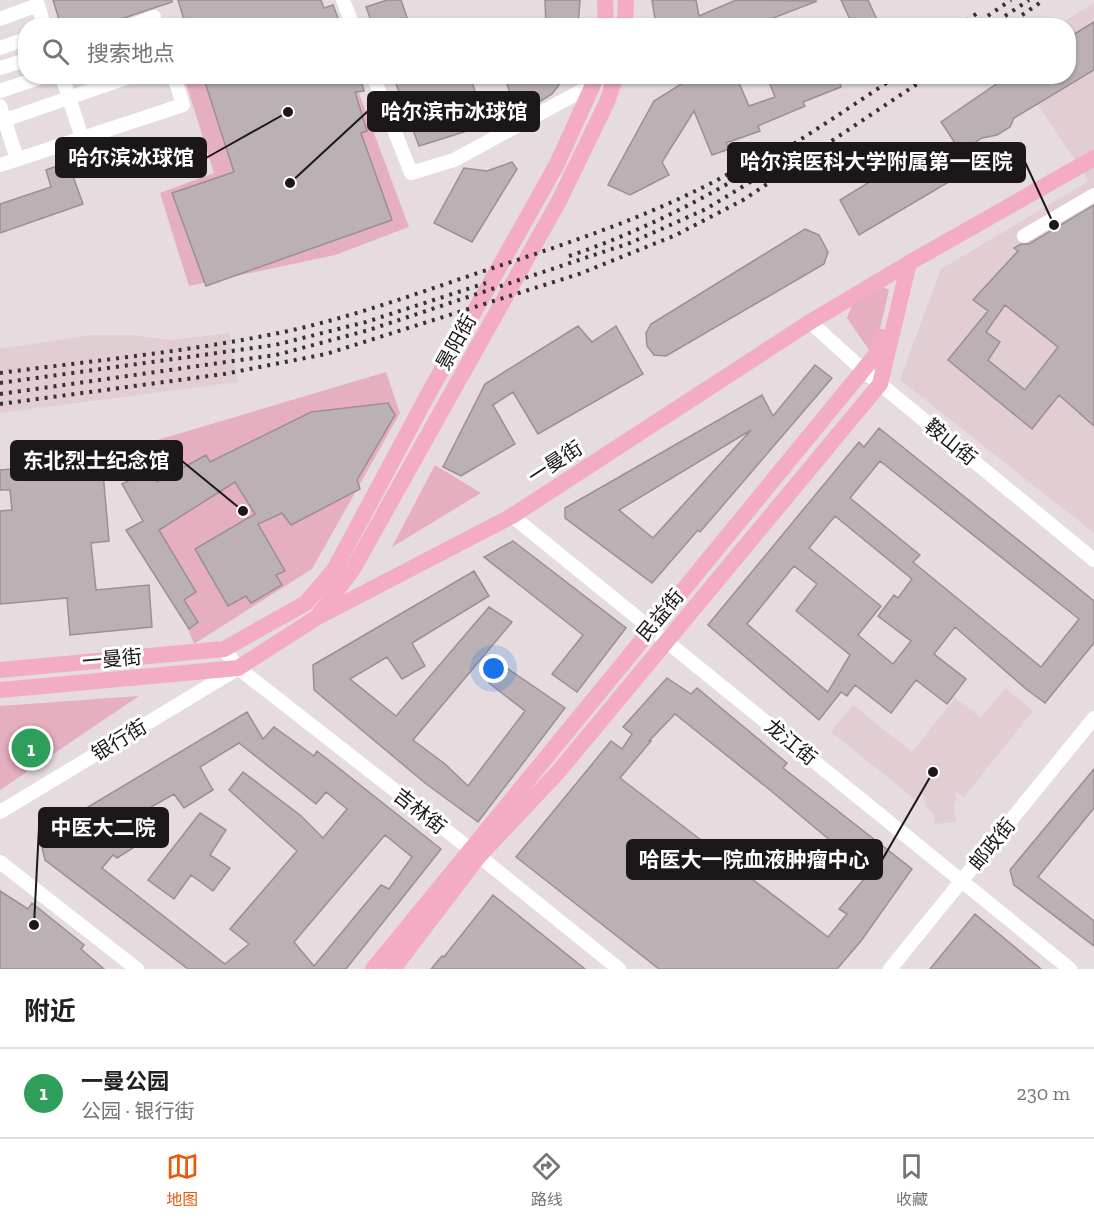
<!DOCTYPE html>
<html lang="zh">
<meta charset="utf-8">
<style>
body{margin:0;font-family:"Zilla Slab","Noto Sans SC",serif;background:#f2f2f2;color:#202124}
.you{position:absolute;left:494px;top:669px;width:21px;height:21px;margin:-15px;border:4px solid #fff;border-radius:50%;background:#1a73e8;box-shadow:0 0 0 9px #1a73e833}
.badge{display:grid;place-items:center;width:39px;height:39px;border-radius:50%;background:#ea580c;color:#fff;font-size:20px;font-weight:700}
.pin{position:absolute;translate:-50% -50%;border:3px solid #fff;box-shadow:0 2px 6px #0006}
.list{margin:0;padding:0;list-style:none}
h2{display:flex;justify-content:space-between;align-items:center;height:78px;margin:0;padding:0 24px;font-size:26px}
h2 small{font-size:20px;font-weight:400;color:#757577}
.list li{display:grid;grid-template-columns:39px 1fr auto;gap:18px;align-items:center;box-sizing:border-box;height:90px;padding:0 24px;border-top:2px solid #e0e0e0}
.list b{display:block;font-size:22px;white-space:nowrap}
.list p{margin:0;font-size:20px;white-space:nowrap;color:#757577}
.list em{font-size:20px;font-style:normal;color:#757577}
.icon{flex:none;width:33px;height:33px;fill:none;stroke:currentColor;stroke-width:2;stroke-linecap:round;stroke-linejoin:round}
.map{position:relative;flex:none;width:1094px;height:969px;overflow:hidden}
.search{position:absolute;background:#fff;box-shadow:0 2px 4px #0004;left:18px;right:18px;top:18px;height:66px;display:flex;align-items:center;gap:15px;box-sizing:border-box;padding:0 21px;border-radius:24px;color:#757577;font-size:22px}
.sheet{height:168px;background:#fff}
nav{display:flex;justify-content:space-around;align-items:center;box-sizing:border-box;height:84px;border-top:2px solid #e0e0e0;background:#fff;font-size:16px;color:#757577}
nav a{display:grid;justify-items:center;gap:3px}
nav .on{color:#ea580c}
.map>svg:first-child{display:block}
.built{fill:#e1cdd2}
.green{fill:#e5afbf}
.building{fill:#bbb0b3;stroke:#9a8f92;stroke-width:1.5;fill-rule:evenodd}
.lines{fill:none;stroke-linecap:round;stroke-linejoin:round}
.minor{stroke:#fff;stroke-width:14}
.major{stroke:#f3acc4;stroke-width:16}
.rail{stroke:#373233;stroke-width:4;stroke-dasharray:3 6;stroke-linecap:butt}
.labels{text-anchor:middle;stroke-width:6;stroke-linejoin:round;paint-order:stroke}
.street-label{font-size:20px;fill:#1c1819;stroke:#fff}
.leader{fill:none;stroke:#1c1819;stroke-width:2}
.callout-dot{fill:#1c1819;stroke:#fff;stroke-width:2}
.callout{fill:#1c1819;stroke:#1c1819;stroke-width:2}
.callout-label{font-size:21px;text-anchor:middle;font-weight:bold;fill:#fff}
</style>
<div class="map">
<svg width="1094" height="969" viewBox="0 0 1094 969">
<rect width="100%" height="100%" fill="#e6dbde"/>
<path class="built" d="M 1094,3 L 1094,533 L 900,380 L 941,269 L 1089,181 L 1019,77 L 1068,76 L 1068,26 L 1058,25 Z
M 229,333 L 238,382 L 0,413 L 0,349 L 90,335 L 130,335 L 171,340 Z
M 1005,688 L 1033,711 L 964,797 L 954,791 L 956,799 L 954,806 L 956,822 L 935,824 L 934,814 L 925,806 L 924,795 L 920,795 L 916,800 L 831,732 L 853,705 L 912,752 L 955,698 L 981,718 Z"/>
<path class="green" d="M 184,77 L 353,77 L 409,227 L 335,255 L 189,286 L 160,193 L 214,173 Z
M 882,287 L 889,290 L 875,350 L 869,350 L 847,318 L 852,305 Z
M 386,372 L 400,413 L 312,569 L 194,644 L 117,452 Z
M 435,465 L 481,493 L 392,547 Z
M 139,696 L 0,790 L 0,706 Z"/>
<path class="building" d="M 53,0 L 172,0 L 172,2 L 100,26 L 61,26 Z
M 178,0 L 321,0 L 324,8 L 333,5 L 341,26 L 186,26 Z
M 387,0 L 401,0 L 410,26 L 373,26 L 366,7 Z
M 545,0 L 580,0 L 578,26 L 546,26 Z
M 652,0 L 696,0 L 699,16 L 736,0 L 817,1 L 753,26 L 656,26 Z
M 841,0 L 868,0 L 880,26 L 853,26 Z
M 1094,22 L 1094,70 L 1014,118 L 1010,127 L 997,135 L 982,138 L 961,152 L 941,122 L 1008,76 L 1068,76 L 1068,38 Z
M 203,76 L 360,76 L 364,91 L 355,92 L 367,131 L 361,133 L 392,220 L 206,286 L 172,193 L 234,172 Z
M 393,76 L 470,76 L 486,125 L 419,146 Z
M 523,76 L 566,76 L 552,94 L 517,116 L 507,84 Z
M 694,76 L 736,76 L 749,106 L 775,97 L 767,76 L 838,76 L 841,87 L 803,102 L 805,106 L 758,126 L 760,131 L 726,143 L 729,149 L 712,155 L 694,111 L 662,162 L 669,175 L 630,195 L 608,185 L 654,101 Z
M 926,147 L 947,183 L 859,235 L 840,200 Z
M 68,162 L 83,204 L 0,233 L 0,204 L 51,187 L 46,170 Z
M 512,162 L 517,169 L 472,242 L 434,223 L 464,168 L 487,171 Z
M 1094,205 L 1094,426 L 1059,395 L 1032,429 L 948,360 L 988,311 L 973,300 L 1018,251 L 1014,248 L 1021,244 L 1029,244 ZM 1005,305 L 1058,347 L 1025,390 L 988,360 L 1000,342 L 986,332 Z
M 805,229 L 819,235 L 828,252 L 824,264 L 666,356 L 654,355 L 647,346 L 646,333 L 651,324 Z
M 578,326 L 592,342 L 616,326 L 643,374 L 538,434 L 513,392 L 493,405 L 515,444 L 461,476 L 443,467 L 485,384 Z
M 815,365 L 832,378 L 700,532 L 698,530 L 652,583 L 565,518 L 565,508 L 762,395 L 773,416 ZM 751,430 L 653,538 L 619,510 Z
M 388,403 L 395,415 L 357,480 L 360,489 L 291,525 L 282,513 L 258,524 L 285,571 L 276,575 L 282,585 L 251,603 L 246,596 L 228,606 L 195,549 L 255,514 L 235,482 L 159,530 L 196,592 L 184,600 L 198,622 L 189,629 L 126,530 L 143,521 L 122,484 L 149,470 L 157,482 L 206,455 L 210,462 L 311,412 Z
M 879,428 L 1094,601 L 1094,643 L 1045,703 L 1026,689 L 955,627 L 934,654 L 966,679 L 947,704 L 916,680 L 891,713 L 855,685 L 847,696 L 841,692 L 819,720 L 708,625 L 859,442 L 864,447 ZM 880,461 L 1079,619 L 1041,667 L 913,562 L 920,555 L 850,498 ZM 835,516 L 912,579 L 898,598 L 894,595 L 878,616 L 911,641 L 893,664 L 858,635 L 881,606 L 809,548 ZM 794,566 L 817,584 L 796,611 L 850,655 L 828,692 L 747,624 Z
M 102,461 L 109,541 L 91,543 L 96,590 L 149,585 L 152,627 L 70,635 L 67,598 L 0,604 L 0,511 L 12,510 L 10,490 L 0,490 L 0,470 Z
M 513,541 L 626,628 L 577,692 L 552,674 L 583,635 L 484,557 Z
M 474,571 L 489,596 L 412,643 L 425,666 L 402,679 L 387,657 L 350,679 L 396,716 L 489,607 L 512,622 L 413,740 L 445,764 L 468,786 L 525,711 L 489,683 L 501,664 L 565,708 L 478,822 L 425,783 L 314,690 L 313,665 Z
M 667,678 L 691,694 L 697,688 L 787,763 L 783,768 L 912,869 L 861,941 L 837,969 L 659,969 L 516,857 L 611,741 L 622,749 L 632,734 L 623,727 ZM 675,714 L 770,790 L 869,873 L 839,909 L 847,914 L 828,937 L 620,778 L 651,741 L 649,741 Z
M 247,712 L 263,739 L 274,727 L 314,756 L 317,751 L 441,849 L 346,969 L 188,969 L 45,860 L 40,838 L 80,816 L 78,813 ZM 239,743 L 316,804 L 326,792 L 347,809 L 323,838 L 300,815 L 243,772 L 229,790 L 297,851 L 230,929 L 249,944 L 225,964 L 102,868 L 113,855 L 117,858 L 155,834 L 139,814 L 174,794 L 184,808 L 213,790 L 200,767 ZM 385,835 L 412,857 L 389,889 L 381,885 L 314,966 L 294,942 Z
M 1094,769 L 1094,808 L 1038,877 L 1094,921 L 1094,946 L 1014,885 L 1010,870 Z
M 200,813 L 226,830 L 210,855 L 230,868 L 213,891 L 191,875 L 174,899 L 148,880 Z
M 0,891 L 28,909 L 32,903 L 84,945 L 81,949 L 104,969 L 0,969 Z
M 493,895 L 585,969 L 431,969 L 442,956 L 444,957 Z
M 975,914 L 1041,969 L 930,969 Z"/>
<g class="lines">
<path class="minor" d="M 343,0 L 353,26
M 0,19 L 38,5 L 44,26
M 130,26 L 154,17 L 156,26
M 0,48 L 26,39
M 0,68 L 26,60
M 62,76 L 82,138
M 373,76 L 411,173 L 454,160 L 596,83
M 0,91 L 44,76
M 0,106 L 17,159
M 5,120 L 132,76
M 0,165 L 183,105 L 174,76
M 1024,236 L 1094,195
M 810,322 L 863,370 L 1094,560
M 512,516 L 1070,969
M 224,649 L 238,668 L 479,856 L 619,969
M 0,812 L 237,669
M 0,862 L 137,969
M 890,969 L 1094,718"/>
<path class="major" d="M 605,0 L 606,26
M 625,26 L 626,0
M 320,613 L 353,569 L 559,201 L 607,102 L 616,76
M 0,670 L 224,649 L 306,603 L 334,570 L 431,389 L 557,164 L 597,76
M 0,690 L 238,668 L 316,618 L 512,516 L 810,322 L 909,263 L 1094,158
M 373,969 L 878,352 L 882,337
M 393,969 L 479,856 L 559,771 L 880,384 L 909,263"/>
<path class="rail" d="M 1022,15 L 1044,0
M 959,26 L 979,12
M 973,26 L 1011,0
M 990,26 L 1029,0
M 569,256 C 692,215 790,147 897,76
M 0,373 C 91,361 184,352 274,334 C 354,318 431,288 508,263 C 590,236 671,208 746,164
M 0,383 L 275,345 L 366,322 L 486,283
M 0,394 L 276,355 L 369,330 L 630,243 L 706,209 L 801,151
M 0,404 L 224,374 L 326,354 L 579,274 L 676,235 L 743,200 L 929,76"/>
</g>
<g class="labels">
<g class="street-label">
<text transform="translate(456 342) rotate(-61)" y="7">景阳街</text>
<text transform="translate(951 442) rotate(39)" y="7">鞍山街</text>
<text transform="translate(555 462) rotate(-33)" y="7">一曼街</text>
<text transform="translate(660 615) rotate(-50)" y="7">民益街</text>
<text transform="translate(112 659) rotate(-5)" y="7">一曼街</text>
<text transform="translate(119 740) rotate(-31)" y="7">银行街</text>
<text transform="translate(791 742) rotate(39)" y="7">龙江街</text>
<text transform="translate(420 811) rotate(38)" y="7">吉林街</text>
<text transform="translate(992 844) rotate(-51)" y="7">邮政街</text>
</g>
</g>
<path class="leader" d="M290 183L368 111M288 112L206 158M1054 225L1025 162M243 511L182 461M34 925L39 827M933 772L882 860"/>
<g class="callout-dot">
<circle cx="290" cy="183" r="6"/>
<circle cx="288" cy="112" r="6"/>
<circle cx="1054" cy="225" r="6"/>
<circle cx="243" cy="511" r="6"/>
<circle cx="34" cy="925" r="6"/>
<circle cx="933" cy="772" r="6"/>
</g>
<g class="callout">
<rect x="368" y="92" width="171" height="39" rx="6"/>
<rect x="56" y="138" width="150" height="39" rx="6"/>
<rect x="728" y="143" width="297" height="39" rx="6"/>
<rect x="11" y="441" width="171" height="39" rx="6"/>
<rect x="39" y="808" width="129" height="39" rx="6"/>
<rect x="627" y="840" width="255" height="39" rx="6"/>
</g>
<g class="callout-label">
<text x="454" y="119">哈尔滨市冰球馆</text>
<text x="131" y="165">哈尔滨冰球馆</text>
<text x="876" y="169">哈尔滨医科大学附属第一医院</text>
<text x="96" y="468">东北烈士纪念馆</text>
<text x="103" y="835">中医大二院</text>
<text x="754" y="867">哈医大一院血液肿瘤中心</text>
</g>
</svg>
<div class="you"></div>
<div class="pin badge" style="left:31px;top:748px;background:#2e9e5b">1</div>
<div class="search"><svg class="icon" aria-label="search" viewBox="0 0 24 24"><circle cx="10" cy="10" r="6"/><path d="M15 15l6 6"/></svg>搜索地点</div>
</div>
<section class="sheet">
<h2>附近<small></small></h2>
<ul class="list">
<li><span class="badge" style="background:#2e9e5b">1</span><div><b>一曼公园</b><p>公园 · 银行街</p></div><em>230 m</em></li>
</ul>
</section>
<nav>
<a class="on"><svg class="icon" aria-label="map" viewBox="0 0 24 24"><path d="M3 6l6-2 6 2 6-2v14l-6 2-6-2-6 2zM9 4v14M15 6v14"/></svg>地图</a>
<a><svg class="icon" aria-label="directions" viewBox="0 0 24 24"><path d="M12 3l9 9-9 9-9-9zM9 14v-3h6M13 9l2 2-2 2"/></svg>路线</a>
<a><svg class="icon" aria-label="saved" viewBox="0 0 24 24"><path d="M7 4h10v16l-5-4-5 4z"/></svg>收藏</a>
</nav>
